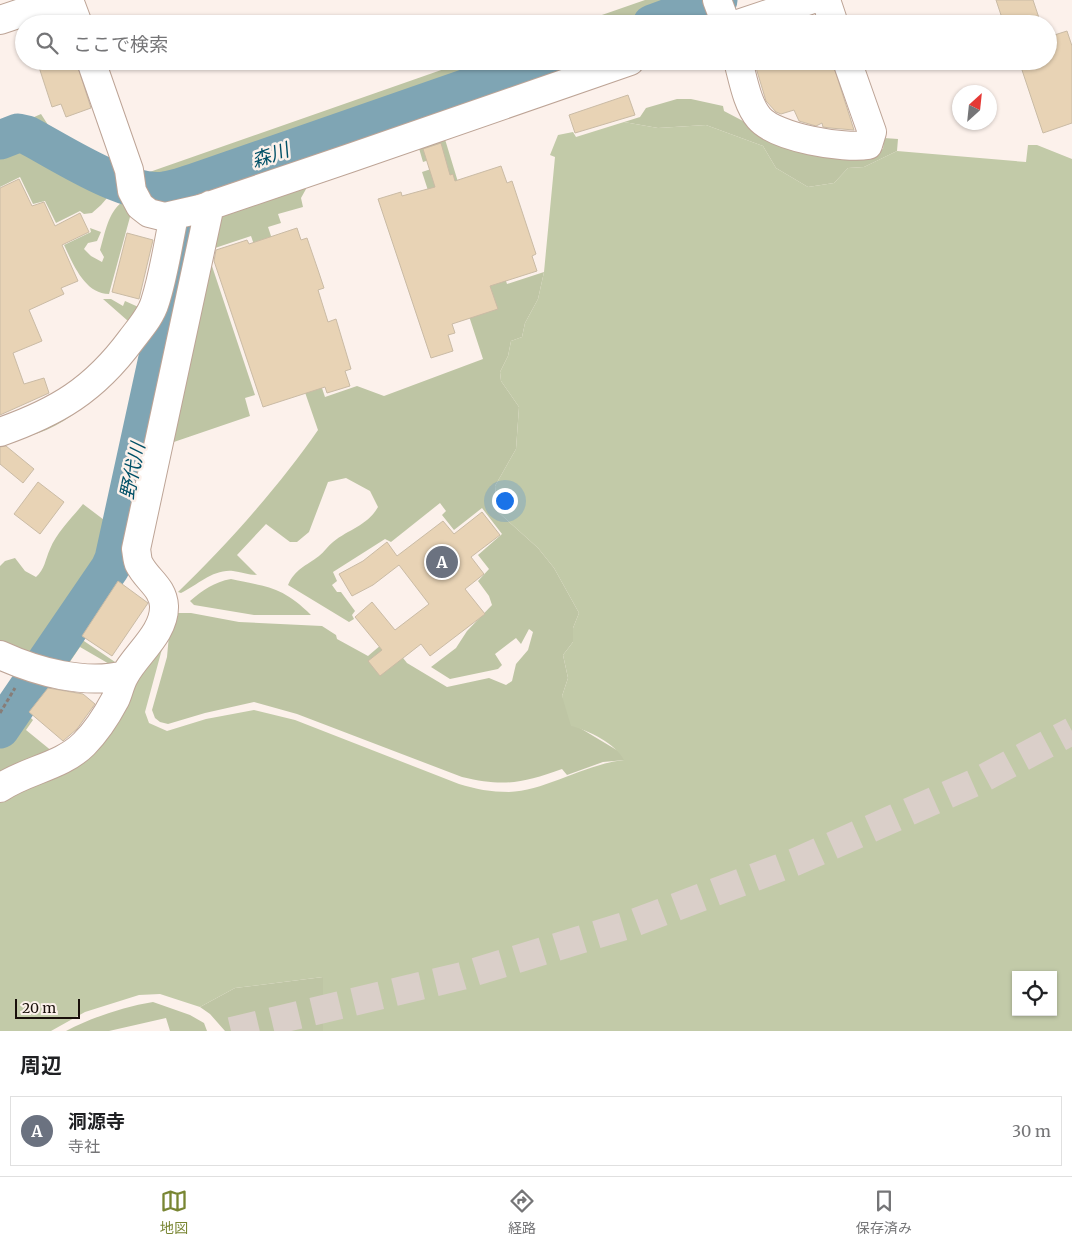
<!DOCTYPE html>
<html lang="ja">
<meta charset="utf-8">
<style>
body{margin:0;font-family:Merriweather,"Noto Sans JP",serif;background:#f2f2f2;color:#202124}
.controls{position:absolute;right:15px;bottom:15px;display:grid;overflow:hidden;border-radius:0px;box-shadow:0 1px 4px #0004}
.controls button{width:45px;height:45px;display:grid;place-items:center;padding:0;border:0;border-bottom:1px solid #e0e0e0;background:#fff;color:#202124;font:25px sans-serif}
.compass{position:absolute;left:952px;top:85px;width:45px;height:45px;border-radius:50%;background:#fff;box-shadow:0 1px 4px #0004;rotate:27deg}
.scale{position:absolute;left:15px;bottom:12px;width:65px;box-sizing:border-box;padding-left:5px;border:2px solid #19100b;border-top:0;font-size:14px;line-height:18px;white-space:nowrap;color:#19100b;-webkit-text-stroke:4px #fcf1eb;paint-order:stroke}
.you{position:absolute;left:504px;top:500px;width:18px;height:18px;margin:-12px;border:4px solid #fff;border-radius:50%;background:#1a73e8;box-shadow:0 0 0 8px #1a73e833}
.badge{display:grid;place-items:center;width:32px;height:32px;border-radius:50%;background:#798633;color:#fff;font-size:16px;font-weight:700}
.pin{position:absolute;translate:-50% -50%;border:2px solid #fff;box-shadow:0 1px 5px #0006}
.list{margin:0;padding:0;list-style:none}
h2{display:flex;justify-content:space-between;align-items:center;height:65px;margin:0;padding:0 20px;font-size:21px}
h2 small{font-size:16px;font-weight:400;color:#757577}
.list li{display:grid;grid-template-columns:32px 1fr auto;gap:15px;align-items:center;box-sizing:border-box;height:70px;margin:0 10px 10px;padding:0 10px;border:1px solid #e0e0e0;border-radius:0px}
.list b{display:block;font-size:19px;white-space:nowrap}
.list p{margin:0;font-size:16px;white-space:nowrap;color:#757577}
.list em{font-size:16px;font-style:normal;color:#757577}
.icon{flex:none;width:28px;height:28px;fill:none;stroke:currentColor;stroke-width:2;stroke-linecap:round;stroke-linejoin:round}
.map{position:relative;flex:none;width:1072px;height:1031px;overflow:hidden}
.search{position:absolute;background:#fff;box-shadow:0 1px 4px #0004;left:15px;right:15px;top:15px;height:55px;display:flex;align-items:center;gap:12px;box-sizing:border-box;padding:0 18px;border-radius:28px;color:#757577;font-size:19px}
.sheet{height:145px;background:#fff}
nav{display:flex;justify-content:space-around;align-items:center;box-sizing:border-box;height:70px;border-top:1px solid #e0e0e0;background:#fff;font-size:14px;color:#757577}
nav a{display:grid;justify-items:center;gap:2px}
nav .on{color:#798633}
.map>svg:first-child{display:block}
.green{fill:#bec5a4}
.forest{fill:#c2caa8;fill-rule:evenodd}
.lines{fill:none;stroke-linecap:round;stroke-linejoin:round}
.river{stroke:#7fa5b4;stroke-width:39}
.building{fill:#e8d3b5;stroke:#cabba5}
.highway-tunnel{stroke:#dacfc9;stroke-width:28;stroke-dasharray:28 14;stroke-linecap:butt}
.minor-casing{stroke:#bda496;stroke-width:30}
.path{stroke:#877d78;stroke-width:3;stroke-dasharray:4 2.5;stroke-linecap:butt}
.minor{stroke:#fff;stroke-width:28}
.labels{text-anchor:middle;stroke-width:5;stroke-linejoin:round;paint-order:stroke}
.water-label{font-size:19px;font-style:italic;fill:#005067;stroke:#fcf1eb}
</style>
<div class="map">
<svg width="1072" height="1031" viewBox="0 0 1072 1031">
<rect width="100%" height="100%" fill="#fcf1eb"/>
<path class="green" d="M 645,0 L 706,0 L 639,24 L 576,24 Z
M 704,11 L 708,24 L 668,24 Z
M 467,61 L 532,61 L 412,103 L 164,185 L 149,185 L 140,181 L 141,175 Z
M 561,61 L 604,61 L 197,199 L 200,187 Z
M 677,99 L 691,99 L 723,106 L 724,111 L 762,131 L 877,151 L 883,149 L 884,138 L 898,139 L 897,151 L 864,167 L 848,168 L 834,183 L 808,187 L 776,168 L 763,146 L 706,125 L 658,128 L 624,122 L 640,117 L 646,108 Z
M 41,114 L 50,128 L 57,131 L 54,136 L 97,162 L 95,166 L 34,132 L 23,129 L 0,138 L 0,132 Z
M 444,136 L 458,182 L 472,177 L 507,284 L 544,272 L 538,299 L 525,323 L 522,337 L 511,341 L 508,356 L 500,372 L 501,381 L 519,407 L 516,449 L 495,486 L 497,511 L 538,548 L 554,568 L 579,613 L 573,628 L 573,642 L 563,655 L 568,678 L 562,696 L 580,728 L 620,752 L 625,760 L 603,762 L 567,775 L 562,769 C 523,783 504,787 462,777 L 297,714 L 254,702 L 205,713 L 168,724 L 160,722 L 155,718 L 152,710 L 167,657 L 169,635 L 175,613 L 191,613 L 239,622 L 322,626 L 336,635 L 337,639 L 368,656 L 388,639 L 407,663 L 447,687 L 489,678 L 506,685 L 512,681 L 516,664 L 528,650 L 533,632 L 529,629 L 521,644 L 516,638 L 495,654 L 502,665 L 498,669 L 450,679 L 431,667 L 456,648 L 467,631 L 492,605 L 489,596 L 478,581 L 489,569 L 478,555 L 502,534 L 482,508 L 454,530 L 442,515 L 446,511 L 440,503 L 391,542 L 385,539 L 333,572 L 337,581 L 332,585 L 337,592 L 341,592 L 355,611 L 352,615 L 354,619 L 349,622 L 288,585 C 295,569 306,566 319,556 C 324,552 328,546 333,542 C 349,529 367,526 378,507 L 370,491 L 346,478 L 328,482 L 309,532 L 297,542 L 290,542 L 266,524 L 237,555 L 257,575 C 249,575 241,572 233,571 C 213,569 198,585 181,593 L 178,592 C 225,547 281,484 318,430 L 251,236 L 209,250 L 223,211 L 299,185 L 306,189 L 301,198 L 303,207 L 278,214 L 281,223 L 268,227 L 325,397 L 357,386 L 384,396 L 483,359 L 422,172 L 443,165 L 441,156 L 423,162 L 418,145 Z
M 23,137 L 37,142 L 114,190 L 101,205 L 92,213 L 84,214 L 80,211 L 56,223 L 45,201 L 33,204 L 20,177 L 0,187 L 0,144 Z
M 122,202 L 133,206 L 109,294 C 85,294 73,264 64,245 L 91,232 L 90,228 L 101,232 L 97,241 L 88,243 L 84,249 L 91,256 L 102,262 L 104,257 L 100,250 C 105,233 108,213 122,202 Z
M 208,254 L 255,395 L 245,398 L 250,416 L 168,444 Z
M 103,299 L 111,299 L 123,306 L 125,301 L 145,310 L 84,384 L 76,377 C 96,370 117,338 128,321 Z
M 173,311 L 178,312 L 128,570 L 123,578 L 119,576 L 78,637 L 115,662 L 111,665 L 80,647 L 65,669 L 48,666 L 117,566 Z
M 152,329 L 160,331 L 109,562 L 39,664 L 0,651 L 0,566 L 5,561 L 15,558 L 25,571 L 36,577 C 45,569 45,560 50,549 C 57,532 71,519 83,504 L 112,526 L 146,349 L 140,347 C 104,388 74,428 17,439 Z
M 231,579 C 268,587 283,587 311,615 L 254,615 L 194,605 L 190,601 C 203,590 214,582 231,579 Z
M 21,668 L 34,673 L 0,722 L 0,705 Z
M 42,675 L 57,677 L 26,713 L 33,720 L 26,730 L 53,752 L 0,778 L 0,737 Z
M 323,977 L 323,1031 L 225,1031 L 210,1014 L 200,1007 L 235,988 Z
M 153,1002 L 190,1015 L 204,1023 L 207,1031 L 170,1031 L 166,1018 L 109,1031 L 66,1031 C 93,1017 123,1007 153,1002 Z"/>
<path class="forest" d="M 624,122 L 658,128 L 706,125 L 763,146 L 776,168 L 808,187 L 834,183 L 848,168 L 864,167 L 897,151 L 1026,162 L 1028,145 L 1037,145 L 1072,159 L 1072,1031 L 323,1031 L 323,977 L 235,988 L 200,1007 L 160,994 L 139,995 L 85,1012 L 51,1031 L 0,1031 L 0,803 L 40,782 L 161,641 L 162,649 L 145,712 L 149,723 L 167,731 L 206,719 L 254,710 L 295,720 L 459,784 C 475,789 491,792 509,792 C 545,791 585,764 624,760 C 616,744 588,730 571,726 L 562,696 L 568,678 L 563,655 L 573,642 L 573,628 L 579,613 L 554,568 L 538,548 L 497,511 L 495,486 L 516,449 L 519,407 L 501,381 L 500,372 L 508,356 L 511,341 L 522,337 L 525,323 L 538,299 L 544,272 L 555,157 L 550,155 L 558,135 L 573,132 L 576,137 ZM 1016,975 L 1053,975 L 1053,1012 L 1016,1012 Z"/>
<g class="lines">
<path class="river" d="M 652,24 L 718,0
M 0,140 L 18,133 L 27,135 C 61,153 126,196 164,191 C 174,190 184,186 194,183 L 545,61
M 0,729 L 110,568 L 114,559 L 168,312 L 194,183"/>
</g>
<path class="building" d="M 996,0 L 1033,0 L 1041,24 L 1004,24 Z
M 1067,31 L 1072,46 L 1072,123 L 1043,133 L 1019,61 L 1048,61 L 1048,37 Z
M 37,61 L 76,61 L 91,108 L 66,117 L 61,104 L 52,107 Z
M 754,61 L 832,61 L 854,130 L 830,128 L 823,127 L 822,123 L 816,126 L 799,121 L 794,110 L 781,114 L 776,112 L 766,101 Z
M 628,95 L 635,115 L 575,133 L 569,115 Z
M 441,143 L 450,175 L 453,174 L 455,181 L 501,166 L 507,183 L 512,181 L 536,254 L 532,256 L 537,271 L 490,286 L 498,309 L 452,324 L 455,333 L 448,335 L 453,351 L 431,358 L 378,199 L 401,192 L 402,196 L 435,187 L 423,149 Z
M 19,179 L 32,206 L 44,202 L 55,226 L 80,213 L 89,232 L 62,245 L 78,281 L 61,288 L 64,294 L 29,310 L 42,341 L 13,353 L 24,384 L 44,378 L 49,393 L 0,415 L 0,188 Z
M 297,228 L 301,240 L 307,238 L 318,270 L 324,288 L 318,290 L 328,322 L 336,319 L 351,369 L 345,371 L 350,386 L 327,393 L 325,387 L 263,407 L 214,261 L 216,250 L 247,240 L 249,244 Z
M 127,233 L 153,240 L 139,299 L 112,292 Z
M 6,446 L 34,469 L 23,483 L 0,464 L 0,447 Z
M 38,482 L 64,502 L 40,534 L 14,514 Z
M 482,512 L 500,535 L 471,557 L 484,574 L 465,589 L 485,614 L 430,656 L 421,644 L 380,676 L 368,661 L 382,650 L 355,617 L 372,602 L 395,630 L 429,604 L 399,565 L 373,585 L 352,596 L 339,574 L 363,561 L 387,542 L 397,556 L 443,521 L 454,534 Z
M 118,581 L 148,603 L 112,656 L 82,636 Z
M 48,688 L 83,694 L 95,704 L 77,729 L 63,741 L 29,712 Z"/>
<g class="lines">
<path class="highway-tunnel" d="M 231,1031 L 462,976 L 628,925 L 795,862 L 974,783 L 1072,731"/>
<defs>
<path id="minor" d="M 69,0 L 78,24
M 717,0 L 726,24
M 826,0 L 834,24
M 0,20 L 60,0
M 738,24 L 810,0
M 91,61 L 129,170 L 132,191 L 140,206 L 149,213 L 165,217 L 200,209 L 350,158 L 630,61
M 738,61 C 743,79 747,104 759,118 C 776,138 844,149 868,145 L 872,132 L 847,61
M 0,432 C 57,412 94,390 131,340 C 140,328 151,316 155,302 C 164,274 168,244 174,216
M 0,655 C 37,672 85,685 125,675
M 0,788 C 26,770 61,767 84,744 C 96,732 107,715 115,700 C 119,692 120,683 125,675 C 136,654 165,633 164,606 C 163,587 147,580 139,564 C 137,560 137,554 136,549 L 210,205"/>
</defs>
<use href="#minor" class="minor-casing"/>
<path class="path" d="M 0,713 L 15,688"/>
<use href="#minor" class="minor"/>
</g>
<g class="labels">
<g class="water-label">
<text transform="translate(270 155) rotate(-19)" y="7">森川</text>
<text transform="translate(132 471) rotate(-78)" y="7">野代川</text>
</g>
</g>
</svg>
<div class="controls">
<button><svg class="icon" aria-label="locate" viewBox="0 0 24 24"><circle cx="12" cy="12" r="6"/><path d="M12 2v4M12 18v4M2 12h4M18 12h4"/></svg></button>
</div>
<svg class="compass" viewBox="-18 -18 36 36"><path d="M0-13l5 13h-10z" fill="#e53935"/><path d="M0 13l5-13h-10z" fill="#757577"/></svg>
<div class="scale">20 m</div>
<div class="you"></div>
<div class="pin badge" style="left:442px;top:562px;background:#6b7280">A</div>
<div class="search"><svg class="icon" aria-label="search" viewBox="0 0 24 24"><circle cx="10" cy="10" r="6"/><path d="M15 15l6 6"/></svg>ここで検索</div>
</div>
<section class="sheet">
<h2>周辺<small></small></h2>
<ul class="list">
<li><span class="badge" style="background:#6b7280">A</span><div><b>洞源寺</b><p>寺社</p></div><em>30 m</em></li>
</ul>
</section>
<nav>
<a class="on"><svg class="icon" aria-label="map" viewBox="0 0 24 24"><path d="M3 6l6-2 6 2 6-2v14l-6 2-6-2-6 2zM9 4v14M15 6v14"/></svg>地図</a>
<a><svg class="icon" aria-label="directions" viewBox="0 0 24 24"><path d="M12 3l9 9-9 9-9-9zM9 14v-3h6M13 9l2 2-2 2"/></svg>経路</a>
<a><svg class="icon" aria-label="saved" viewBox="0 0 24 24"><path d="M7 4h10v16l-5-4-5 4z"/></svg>保存済み</a>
</nav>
